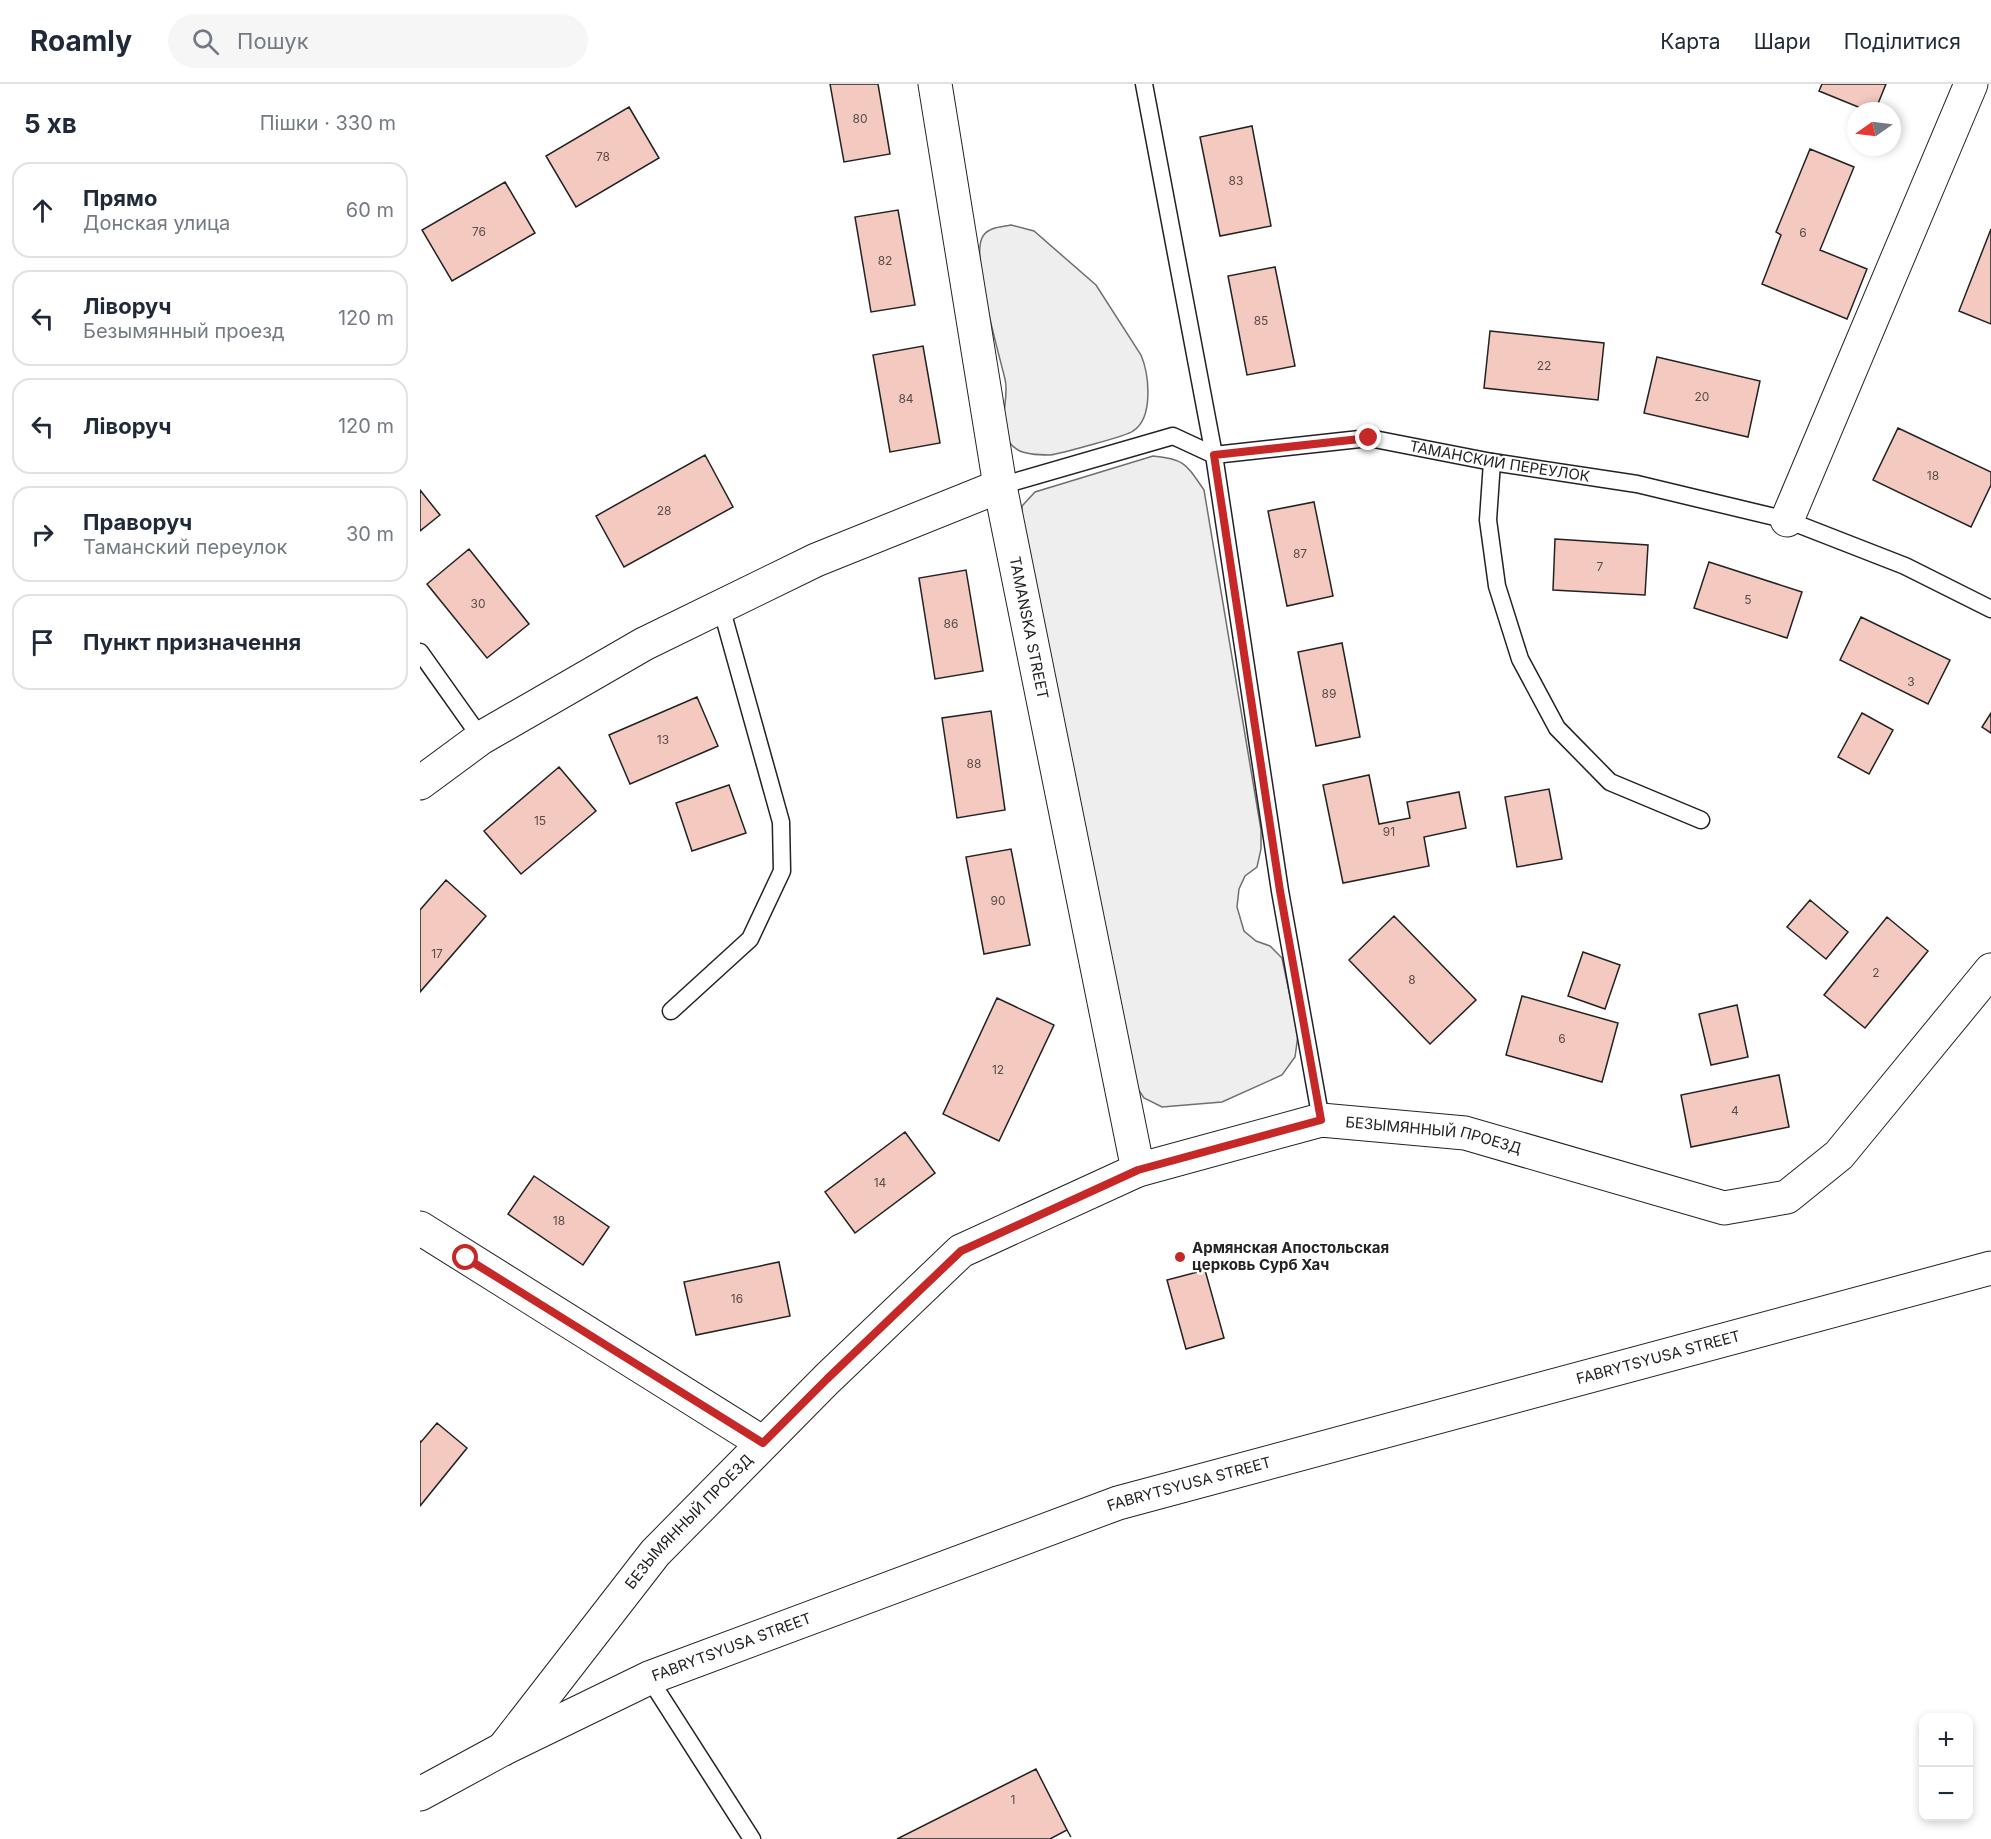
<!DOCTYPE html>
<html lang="uk">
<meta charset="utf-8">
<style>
body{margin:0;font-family:Inter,sans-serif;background:#f6f6f7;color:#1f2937}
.controls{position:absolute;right:18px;bottom:18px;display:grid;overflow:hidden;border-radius:12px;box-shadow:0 3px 9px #0003}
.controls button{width:54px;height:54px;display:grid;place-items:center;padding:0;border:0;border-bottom:2px solid #e0e1e3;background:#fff;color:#1f2937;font:30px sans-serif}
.compass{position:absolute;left:1427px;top:18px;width:54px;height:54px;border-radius:50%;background:#fff;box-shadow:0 3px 9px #0003;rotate:256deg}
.stop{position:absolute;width:18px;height:18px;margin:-14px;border:4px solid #c62828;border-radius:50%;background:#fff}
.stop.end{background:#c62828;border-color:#fff;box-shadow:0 2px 6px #0008}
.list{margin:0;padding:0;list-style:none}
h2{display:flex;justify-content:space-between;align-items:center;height:78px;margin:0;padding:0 24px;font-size:26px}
h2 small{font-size:20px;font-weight:400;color:#747a83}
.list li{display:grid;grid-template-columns:39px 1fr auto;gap:18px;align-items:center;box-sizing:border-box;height:96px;margin:0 12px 12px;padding:0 12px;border:2px solid #e0e1e3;border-radius:18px}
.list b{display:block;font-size:22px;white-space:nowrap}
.list p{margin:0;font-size:20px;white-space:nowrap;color:#747a83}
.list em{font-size:20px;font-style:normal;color:#747a83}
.icon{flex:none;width:33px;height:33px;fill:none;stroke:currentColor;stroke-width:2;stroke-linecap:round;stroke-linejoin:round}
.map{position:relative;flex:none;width:1571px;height:1755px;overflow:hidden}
header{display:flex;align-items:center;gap:36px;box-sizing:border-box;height:84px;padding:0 30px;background:#fff;border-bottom:2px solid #e0e1e3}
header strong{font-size:28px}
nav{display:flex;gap:33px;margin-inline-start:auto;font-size:21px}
.search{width:420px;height:54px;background:#f6f6f7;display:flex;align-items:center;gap:15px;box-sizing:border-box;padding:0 21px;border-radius:33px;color:#747a83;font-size:22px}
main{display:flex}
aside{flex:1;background:#fff}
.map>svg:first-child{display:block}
.green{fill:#eee;stroke:#6f6f6f;stroke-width:1.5}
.building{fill:#f3c9c0;stroke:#222;stroke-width:1.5}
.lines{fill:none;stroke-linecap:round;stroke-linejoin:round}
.lane-casing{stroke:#222;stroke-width:19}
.street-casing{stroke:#222;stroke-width:35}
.secondary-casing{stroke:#222;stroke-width:35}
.lane{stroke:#fff;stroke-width:16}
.street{stroke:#fff;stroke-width:33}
.secondary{stroke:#fff;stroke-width:33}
.fence{stroke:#222;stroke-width:1.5;stroke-dasharray:8 3;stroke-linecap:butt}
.route{stroke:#c62828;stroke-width:8}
.poi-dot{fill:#c62828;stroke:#fff;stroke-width:2}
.labels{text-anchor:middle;stroke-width:4.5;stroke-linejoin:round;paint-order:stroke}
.number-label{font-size:12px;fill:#564c4a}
.street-label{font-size:15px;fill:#222;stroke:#fff}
.poi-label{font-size:15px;font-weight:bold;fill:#222;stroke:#fff;text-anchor:start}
</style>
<header>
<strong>Roamly</strong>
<div class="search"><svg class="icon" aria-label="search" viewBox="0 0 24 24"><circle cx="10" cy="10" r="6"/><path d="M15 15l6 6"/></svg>Пошук</div>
<nav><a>Карта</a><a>Шари</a><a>Поділитися</a></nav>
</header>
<main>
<aside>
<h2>5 хв<small>Пішки · 330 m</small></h2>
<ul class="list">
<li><svg class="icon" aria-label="ahead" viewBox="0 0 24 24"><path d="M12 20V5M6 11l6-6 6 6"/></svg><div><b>Прямо</b><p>Донская улица</p></div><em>60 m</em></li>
<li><svg class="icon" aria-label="left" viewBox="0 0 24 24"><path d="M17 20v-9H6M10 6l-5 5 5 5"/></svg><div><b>Ліворуч</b><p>Безымянный проезд</p></div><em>120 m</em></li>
<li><svg class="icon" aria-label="left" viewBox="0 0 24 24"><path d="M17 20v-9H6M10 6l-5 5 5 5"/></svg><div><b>Ліворуч</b></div><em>120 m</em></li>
<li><svg class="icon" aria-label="right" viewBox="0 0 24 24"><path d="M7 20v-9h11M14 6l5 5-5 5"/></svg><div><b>Праворуч</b><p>Таманский переулок</p></div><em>30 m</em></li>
<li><svg class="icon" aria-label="arrive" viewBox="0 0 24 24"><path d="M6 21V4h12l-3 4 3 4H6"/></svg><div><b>Пункт призначення</b></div></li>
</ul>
</aside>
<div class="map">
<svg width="1571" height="1755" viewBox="0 0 1571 1755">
<rect width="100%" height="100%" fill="#fff"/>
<path class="green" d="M 591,141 L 614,147 L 676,201 L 721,271 C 729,290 734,334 713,347 C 707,352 638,370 630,371 C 620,371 607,371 598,366 C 571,350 591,318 585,295 C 579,270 550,171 563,152 C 569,143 581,143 591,141 Z
M 733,372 C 765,375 766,380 784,406 L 841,746 L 841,765 L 837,783 L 825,792 L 819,805 L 817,823 L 824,847 L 836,857 L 850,862 L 862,874 L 878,951 L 875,973 L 862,991 L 802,1018 L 742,1023 L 724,1014 L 714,999 L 602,446 L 602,422 L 615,408 Z"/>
<path class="building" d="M 410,0 L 458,0 L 470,70 L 424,78 Z
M 1402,0 L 1466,0 L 1455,27 L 1448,27 L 1399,7 Z
M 209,23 L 239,74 L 156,123 L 126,72 Z
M 832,42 L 851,142 L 800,152 L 780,53 Z
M 1390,65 L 1434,83 L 1400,166 L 1447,185 L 1427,235 L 1342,200 L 1361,151 L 1356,148 Z
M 85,98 L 115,149 L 32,197 L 2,146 Z
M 478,126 L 495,221 L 451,228 L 435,133 Z
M 1571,145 L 1571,240 L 1539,227 Z
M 855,183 L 875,282 L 827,291 L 808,192 Z
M 1070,247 L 1184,259 L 1178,316 L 1064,304 Z
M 503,262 L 520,359 L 470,368 L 453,271 Z
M 1237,273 L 1340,297 L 1328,353 L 1224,329 Z
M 1478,344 L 1571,388 L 1571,401 L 1551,443 L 1453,396 Z
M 285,371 L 313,423 L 204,483 L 176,432 Z
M 0,406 L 20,431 L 0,447 Z
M 894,418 L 913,512 L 867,522 L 848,427 Z
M 1135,455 L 1228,461 L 1225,511 L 1133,506 Z
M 49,465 L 109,540 L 67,574 L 7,500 Z
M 1289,478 L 1382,508 L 1367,554 L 1274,524 Z
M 546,486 L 563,587 L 515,595 L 499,494 Z
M 1441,533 L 1530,576 L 1508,620 L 1420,576 Z
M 922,559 L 940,653 L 896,662 L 878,568 Z
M 277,613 L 298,662 L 210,700 L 189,651 Z
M 571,627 L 585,726 L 537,734 L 522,634 Z
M 1442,629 L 1473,646 L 1449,690 L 1418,673 Z
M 1571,629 L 1571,649 L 1562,643 Z
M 139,683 L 176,727 L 101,790 L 64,747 Z
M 949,691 L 959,740 L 990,734 L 987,718 L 1039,708 L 1046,744 L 1004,753 L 1009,782 L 923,799 L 903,701 Z
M 309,701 L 326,749 L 272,767 L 256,719 Z
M 1129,705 L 1142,775 L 1097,783 L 1085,713 Z
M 591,765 L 610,861 L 564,870 L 546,773 Z
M 26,796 L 66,832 L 0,908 L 0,826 Z
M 1390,816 L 1428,848 L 1406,875 L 1367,843 Z
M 974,832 L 1056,916 L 1010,960 L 929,876 Z
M 1467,833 L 1508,867 L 1445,944 L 1404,911 Z
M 1163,868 L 1200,881 L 1185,925 L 1148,912 Z
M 1102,912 L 1198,939 L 1182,998 L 1086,971 Z
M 577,914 L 634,941 L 579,1057 L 523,1030 Z
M 1317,921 L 1328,973 L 1291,981 L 1279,930 Z
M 1359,991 L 1369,1043 L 1271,1063 L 1261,1011 Z
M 485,1048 L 515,1089 L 435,1149 L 405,1108 Z
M 114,1092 L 189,1143 L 163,1181 L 88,1130 Z
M 359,1178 L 370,1232 L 276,1251 L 264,1198 Z
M 785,1186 L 804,1254 L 766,1265 L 747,1196 Z
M 17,1339 L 47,1364 L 0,1422 L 0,1357 L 1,1358 Z
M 616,1685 L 647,1746 L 630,1755 L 477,1755 Z"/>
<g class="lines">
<defs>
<g id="lane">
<path d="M 724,0 L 794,371 L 860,807 L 901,1036"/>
<path d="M 1072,378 L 1068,436 L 1077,502 L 1100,575 L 1137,644 L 1190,698 L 1281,736"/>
<path id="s1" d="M 580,402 L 753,352 L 794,371 L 949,354 L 1072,378 L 1217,400 L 1367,436 L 1485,482 L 1571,525"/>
<path d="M 0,568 L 61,654"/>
<path d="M 251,927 L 330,855 L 362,787 L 361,738 L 301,523"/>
<path d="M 229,1594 L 332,1755"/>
</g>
<g id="street">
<path id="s2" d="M 515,0 L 580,402 L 718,1086"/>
<path d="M 1367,436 L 1551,0"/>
<path d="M 0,699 L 61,654 L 224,560 L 396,476 L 580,402"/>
<path d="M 0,1144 L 343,1359"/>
<path id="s3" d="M 83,1665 L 235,1469 L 407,1295 L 541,1167 L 718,1086 L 901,1036 L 1045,1049 L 1304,1124 L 1367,1113 L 1419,1071 L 1571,886"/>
</g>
<g id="secondary">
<path id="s4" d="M 0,1710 L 83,1665 L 229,1594 L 698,1419 L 1571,1184"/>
</g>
</defs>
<use href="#lane" class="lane-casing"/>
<use href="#street" class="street-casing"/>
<use href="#secondary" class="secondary-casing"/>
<use href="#lane" class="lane"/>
<use href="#street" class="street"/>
<use href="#secondary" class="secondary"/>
<path class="fence" d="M 647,1746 L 652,1755"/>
</g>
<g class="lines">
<path class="route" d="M 46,1174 L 343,1359 L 407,1295 L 541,1167 L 718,1086 L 901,1036 L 860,807 L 794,371 L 949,354"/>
</g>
<circle class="poi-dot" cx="760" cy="1173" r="6"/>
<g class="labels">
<g class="number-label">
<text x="440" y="39">80</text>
<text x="183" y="77">78</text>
<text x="816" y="101">83</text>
<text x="59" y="152">76</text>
<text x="1383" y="153">6</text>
<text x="465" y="181">82</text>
<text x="841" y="241">85</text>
<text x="1124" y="286">22</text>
<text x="1282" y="317">20</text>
<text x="486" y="319">84</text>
<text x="1513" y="396">18</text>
<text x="244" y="431">28</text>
<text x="880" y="474">87</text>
<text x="1180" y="487">7</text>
<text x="1328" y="520">5</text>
<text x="58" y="524">30</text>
<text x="531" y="544">86</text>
<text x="1491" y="602">3</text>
<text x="909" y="614">89</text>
<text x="243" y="660">13</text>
<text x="554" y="684">88</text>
<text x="120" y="741">15</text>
<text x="969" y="752">91</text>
<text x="578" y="821">90</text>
<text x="17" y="874">17</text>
<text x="1456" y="893">2</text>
<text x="992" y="900">8</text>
<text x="1142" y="959">6</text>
<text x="578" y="990">12</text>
<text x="1315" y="1031">4</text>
<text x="460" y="1103">14</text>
<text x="139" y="1141">18</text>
<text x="317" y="1219">16</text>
<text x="593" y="1720">1</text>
</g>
<g class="street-label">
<text dy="5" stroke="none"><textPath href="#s1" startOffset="514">ТАМАНСКИЙ ПЕРЕУЛОК</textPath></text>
<text dy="5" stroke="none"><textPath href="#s2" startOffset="552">TAMANSKA STREET</textPath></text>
<text dy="5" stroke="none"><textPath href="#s3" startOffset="1176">БЕЗЫМЯННЫЙ ПРОЕЗД</textPath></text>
<text dy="5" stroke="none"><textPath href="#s4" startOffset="1317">FABRYTSYUSA STREET</textPath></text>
<text dy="5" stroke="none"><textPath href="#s4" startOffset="831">FABRYTSYUSA STREET</textPath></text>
<text dy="5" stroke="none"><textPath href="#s3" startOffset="294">БЕЗЫМЯННЫЙ ПРОЕЗД</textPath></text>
<text dy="5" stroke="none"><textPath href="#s4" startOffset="345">FABRYTSYUSA STREET</textPath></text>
</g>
<g class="poi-label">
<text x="772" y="1169">Армянская Апостольская<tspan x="772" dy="17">церковь Сурб Хач</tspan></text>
</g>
</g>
</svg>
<div class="controls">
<button>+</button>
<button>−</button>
</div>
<svg class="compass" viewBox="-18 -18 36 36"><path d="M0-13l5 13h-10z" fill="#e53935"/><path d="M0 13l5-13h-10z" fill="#747a83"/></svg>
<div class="stop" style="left:46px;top:1174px"></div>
<div class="stop end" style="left:949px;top:354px"></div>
</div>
</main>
